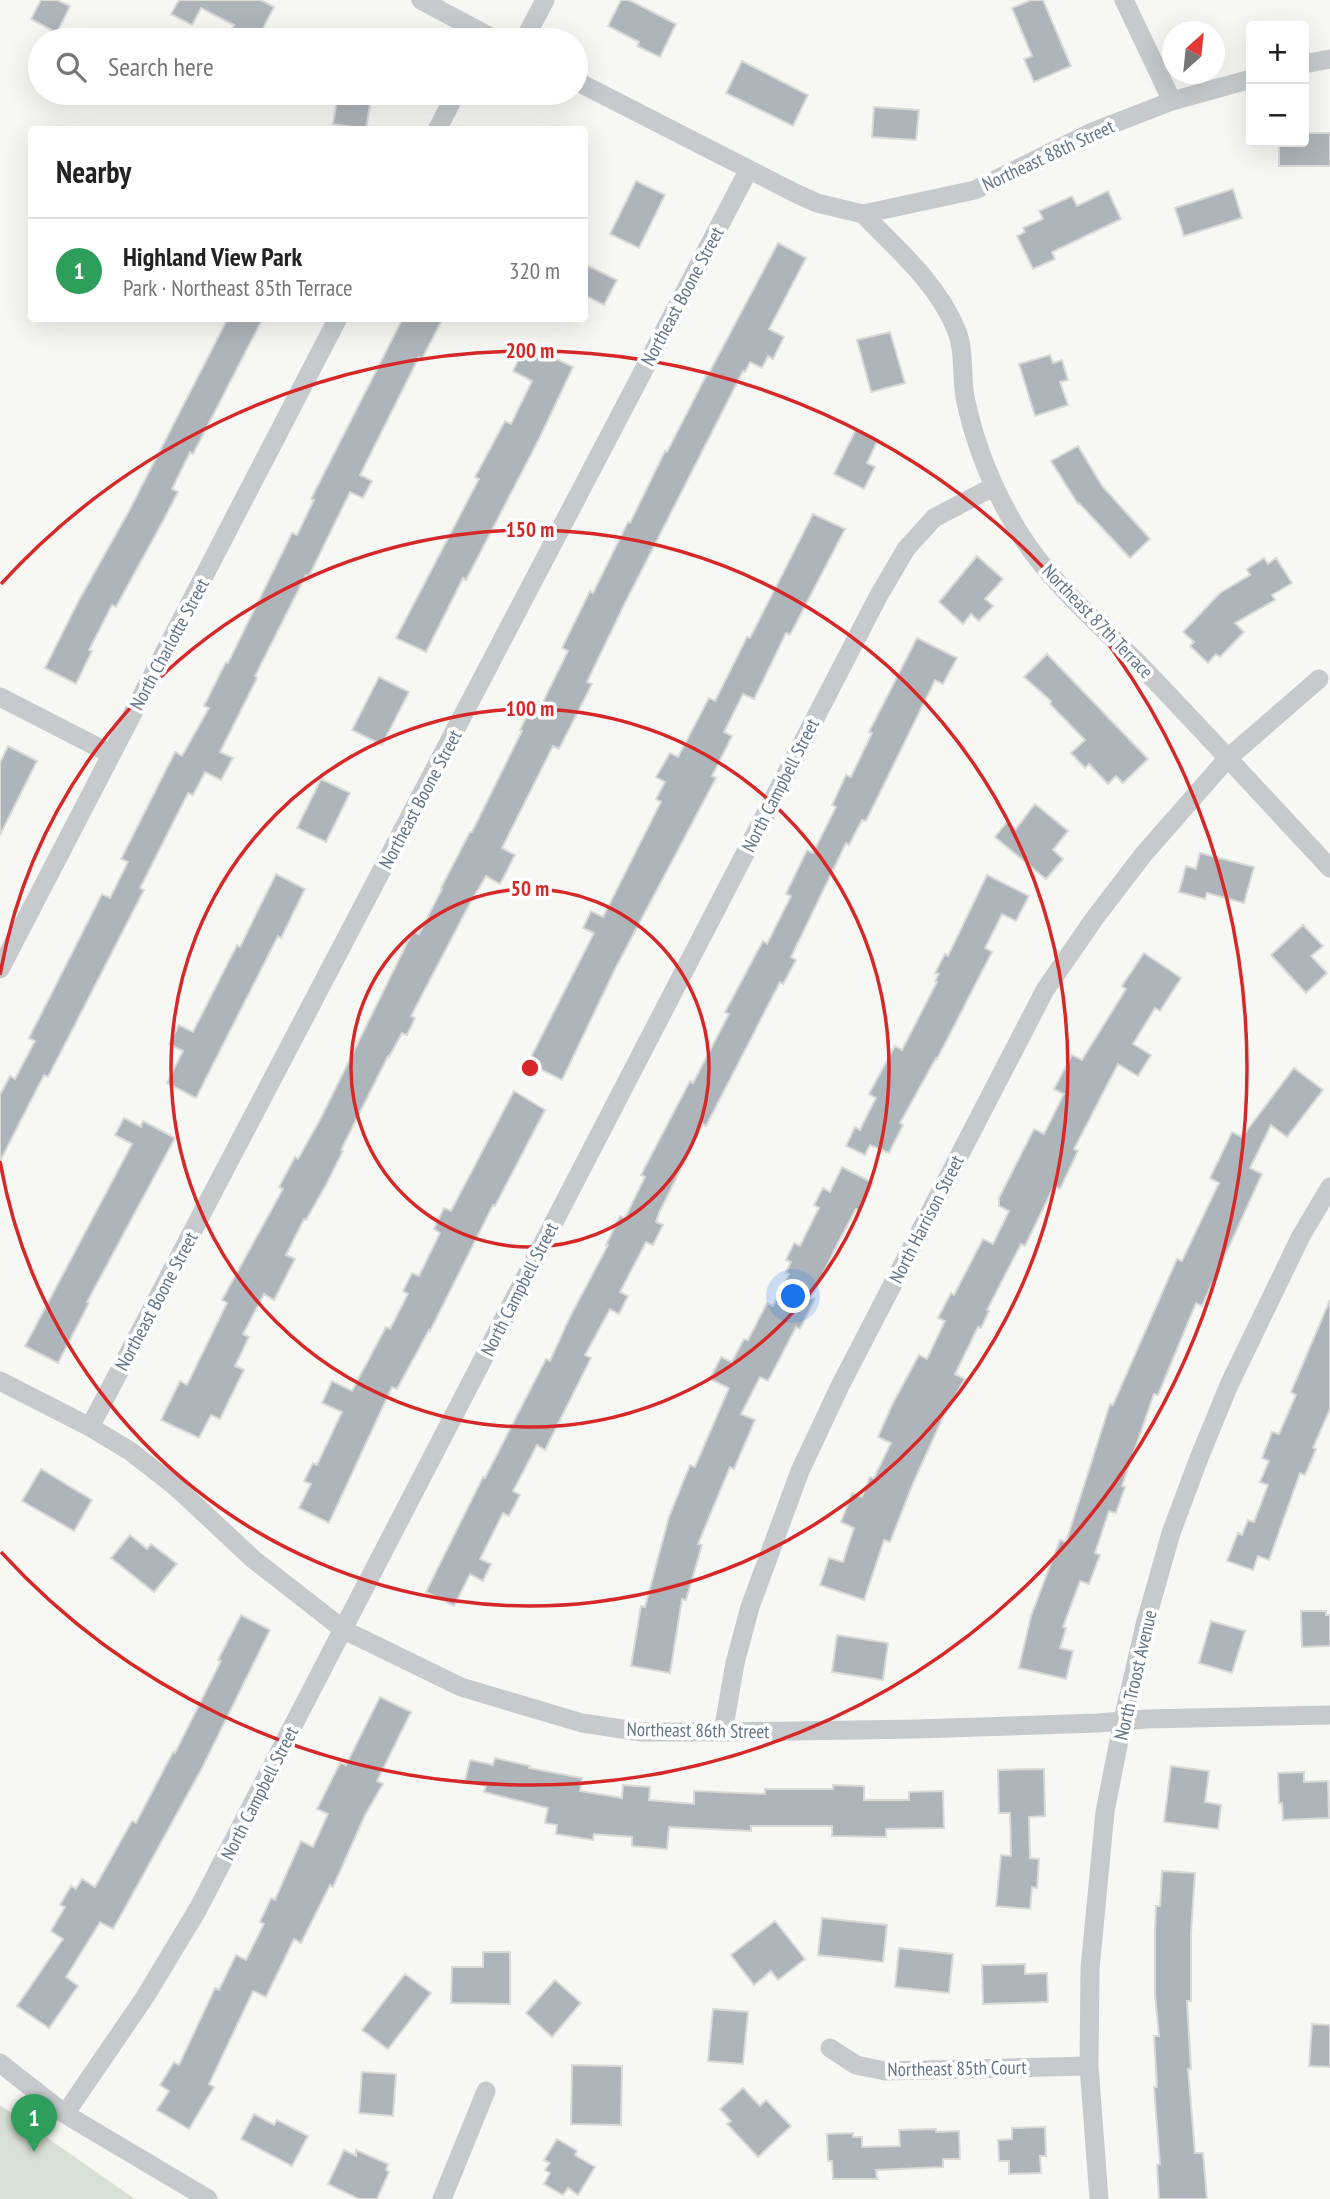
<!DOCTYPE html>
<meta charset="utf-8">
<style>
body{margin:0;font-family:"PT Sans Narrow",sans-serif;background:#f6f6f6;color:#222}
.controls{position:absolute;right:21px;top:21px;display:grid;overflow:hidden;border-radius:7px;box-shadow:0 7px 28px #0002}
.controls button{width:63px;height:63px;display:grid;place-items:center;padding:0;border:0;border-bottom:2px solid #e0e0e0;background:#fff;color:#222;font:35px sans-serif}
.compass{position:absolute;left:1162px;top:21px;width:63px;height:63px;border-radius:50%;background:#fff;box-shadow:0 7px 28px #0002;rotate:27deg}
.you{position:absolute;left:794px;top:1297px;width:24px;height:24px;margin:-18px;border:5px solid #fff;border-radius:50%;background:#1a73e8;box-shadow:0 0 0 10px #1a73e833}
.badge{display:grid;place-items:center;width:46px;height:46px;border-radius:50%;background:#0f766e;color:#fff;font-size:23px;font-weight:700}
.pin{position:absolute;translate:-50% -58px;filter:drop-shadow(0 2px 4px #0008)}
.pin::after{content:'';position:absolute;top:37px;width:24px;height:21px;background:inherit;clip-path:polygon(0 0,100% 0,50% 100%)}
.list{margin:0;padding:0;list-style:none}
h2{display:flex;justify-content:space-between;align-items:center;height:91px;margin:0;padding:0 28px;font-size:30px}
h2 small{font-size:23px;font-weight:400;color:#767676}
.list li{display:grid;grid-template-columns:46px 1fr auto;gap:21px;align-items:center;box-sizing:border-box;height:105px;padding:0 28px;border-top:2px solid #e0e0e0}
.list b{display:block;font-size:26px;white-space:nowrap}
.list p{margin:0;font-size:23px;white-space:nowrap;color:#767676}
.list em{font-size:23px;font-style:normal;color:#767676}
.icon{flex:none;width:38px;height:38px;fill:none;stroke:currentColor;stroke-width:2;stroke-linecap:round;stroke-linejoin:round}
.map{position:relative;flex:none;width:1330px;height:2199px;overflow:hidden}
.search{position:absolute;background:#fff;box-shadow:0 7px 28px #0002;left:28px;top:28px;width:560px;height:77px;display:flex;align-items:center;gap:18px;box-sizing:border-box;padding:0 24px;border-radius:38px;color:#767676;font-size:26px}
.panel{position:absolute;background:#fff;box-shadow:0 7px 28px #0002;left:28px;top:126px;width:560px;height:196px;border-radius:7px}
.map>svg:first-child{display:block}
.green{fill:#d8dfd4}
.building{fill:#adb5bb;stroke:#d9d9d6;stroke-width:2}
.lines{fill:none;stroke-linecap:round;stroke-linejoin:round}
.minor{stroke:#c6cacd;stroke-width:19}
.ring{fill:none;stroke:#d62828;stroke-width:3.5}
.labels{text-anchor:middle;stroke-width:7;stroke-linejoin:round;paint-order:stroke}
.street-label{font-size:19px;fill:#647687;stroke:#fff}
.centre{fill:#d62828;stroke:#fff;stroke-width:3.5}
.ring-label{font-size:21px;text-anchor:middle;font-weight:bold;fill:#d62828;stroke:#fff;stroke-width:7;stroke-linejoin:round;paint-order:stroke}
</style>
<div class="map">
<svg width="1330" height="2199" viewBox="0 0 1330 2199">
<rect width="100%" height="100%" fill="#f7f7f4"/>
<path class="green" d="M 0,2105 L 135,2199 L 0,2199 Z"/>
<path class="building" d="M 41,0 L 57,0 L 70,6 L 57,33 L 31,19 Z
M 179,0 L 261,0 L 274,7 L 257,40 L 226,40 L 234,25 L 201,8 L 192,25 L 171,14 Z
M 621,0 L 629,0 L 676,24 L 660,57 L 637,46 L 639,42 L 608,26 Z
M 1031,0 L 1043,0 L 1071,66 L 1034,82 L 1024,59 L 1032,56 L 1012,8 Z
M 742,61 L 808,95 L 793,126 L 726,93 Z
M 338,93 L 372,93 L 366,129 L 333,124 Z
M 874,107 L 919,110 L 916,140 L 872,137 Z
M 1304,133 L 1330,133 L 1330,166 L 1279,166 L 1279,142 L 1304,142 Z
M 636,181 L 665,195 L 639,248 L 610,234 Z
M 1233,189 L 1242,218 L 1184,236 L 1175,208 Z
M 1108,191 L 1121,219 L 1052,252 L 1055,259 L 1033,269 L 1017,236 L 1025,232 L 1023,228 L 1043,219 L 1039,211 L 1072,196 L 1077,206 Z
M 778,243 L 806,258 L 769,329 L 784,337 L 773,359 L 768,356 L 762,368 L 750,362 L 745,372 L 743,371 L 623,607 L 587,682 L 592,684 L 559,749 L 553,746 L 502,848 L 515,855 L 500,884 L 486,876 L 470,903 L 411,1016 L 415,1018 L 407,1035 L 402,1033 L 389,1057 L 388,1056 L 341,1150 L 343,1151 L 327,1183 L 306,1220 L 304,1219 L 286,1255 L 295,1259 L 274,1300 L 264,1294 L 243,1334 L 249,1337 L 235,1366 L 244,1370 L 220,1419 L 211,1415 L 199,1438 L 161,1420 L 180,1381 L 187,1385 L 227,1303 L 222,1300 L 283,1189 L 279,1187 L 295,1157 L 298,1159 L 321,1118 L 413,931 L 419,934 L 442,889 L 441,888 L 470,832 L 472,832 L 522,731 L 520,730 L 535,700 L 542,704 L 568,651 L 562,648 L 590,591 L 593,593 L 628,522 L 630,523 L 665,451 L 667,452 L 707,374 L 708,375 Z
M 584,264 L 617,280 L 604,305 L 584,295 Z
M 228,318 L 263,318 L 193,454 L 190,452 L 172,489 L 178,492 L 164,519 L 116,607 L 112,605 L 89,650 L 92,651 L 76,684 L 45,668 L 78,602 L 129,511 Z
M 403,318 L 443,318 L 422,359 L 419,357 L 360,475 L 372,481 L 363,498 L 350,492 L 309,576 L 306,575 L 255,676 L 257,678 L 220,752 L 233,758 L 221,780 L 205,772 L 193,795 L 188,793 L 140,888 L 144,890 L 48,1077 L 44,1075 L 0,1161 L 0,1095 L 10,1076 L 15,1079 L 35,1041 L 29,1038 L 102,894 L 110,898 L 128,862 L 121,859 L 175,752 L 182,756 L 209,708 L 204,706 L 226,662 L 228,663 L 292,533 L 297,535 L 314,500 L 311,499 Z
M 890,332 L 905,383 L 871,392 L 857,340 Z
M 526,344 L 573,367 L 539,439 L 466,580 L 463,578 L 426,652 L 396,638 L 479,479 L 475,477 L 505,421 L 511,424 L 532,381 L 513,371 Z
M 1050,355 L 1053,363 L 1062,360 L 1068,380 L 1060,382 L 1068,405 L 1035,416 L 1019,364 Z
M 856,429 L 878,440 L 867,463 L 875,467 L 864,489 L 834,474 Z
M 1078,446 L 1102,486 L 1150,539 L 1130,558 L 1079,503 L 1078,504 L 1051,461 Z
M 813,514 L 845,529 L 790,635 L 786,633 L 754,699 L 743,694 L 724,732 L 732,736 L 712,776 L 716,778 L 615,969 L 562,1080 L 528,1063 L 594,933 L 583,928 L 591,911 L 603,917 L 661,802 L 656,799 L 665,782 L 656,777 L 670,753 L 678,757 L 709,698 L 715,701 L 747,637 L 750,638 Z
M 977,556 L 1003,579 L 985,599 L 993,606 L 979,621 L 971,614 L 963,624 L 939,602 Z
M 1264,558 L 1268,564 L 1276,558 L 1292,583 L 1272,595 L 1275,600 L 1235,623 L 1244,632 L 1220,657 L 1216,654 L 1208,663 L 1190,646 L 1194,642 L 1183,632 L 1220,593 L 1250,575 L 1247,569 Z
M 917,638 L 957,658 L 943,684 L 935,680 L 866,821 L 862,820 L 849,845 L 846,843 L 791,957 L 796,960 L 783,984 L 780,982 L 706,1126 L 703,1124 L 659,1213 L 656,1222 L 663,1225 L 653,1245 L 646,1242 L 620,1292 L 628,1296 L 619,1314 L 610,1309 L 585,1355 L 591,1358 L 545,1450 L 537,1445 L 513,1491 L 520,1495 L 509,1516 L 503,1513 L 480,1559 L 491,1564 L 483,1581 L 470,1574 L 454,1606 L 426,1592 L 483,1477 L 485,1478 L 546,1359 L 550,1361 L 569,1319 L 608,1245 L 606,1245 L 620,1216 L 625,1218 L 645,1177 L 641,1175 L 690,1081 L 693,1083 L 729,1014 L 725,1012 L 763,941 L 767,944 L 791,896 L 786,894 L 807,850 L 813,853 L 836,807 L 832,805 L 846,775 L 851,777 L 872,733 L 869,732 Z
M 1047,654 L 1148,759 L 1123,783 L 1116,776 L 1108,784 L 1089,764 L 1085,768 L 1071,753 L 1085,740 L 1050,704 L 1051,701 L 1024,677 Z
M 379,677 L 409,692 L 382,745 L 352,730 Z
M 8,746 L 37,761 L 0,835 L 0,763 Z
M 321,779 L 350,793 L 326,842 L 297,828 Z
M 1035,804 L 1068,831 L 1053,850 L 1063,859 L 1046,879 L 995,837 L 1007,822 L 1016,829 Z
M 1200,853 L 1254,867 L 1244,903 L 1207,893 L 1205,899 L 1179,892 L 1186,866 L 1196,869 Z
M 276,874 L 305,889 L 281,938 L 278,936 L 196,1098 L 167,1083 L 183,1051 L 169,1044 L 179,1025 L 193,1032 L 237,945 L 240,947 Z
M 987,875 L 1029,896 L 1016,921 L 1002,914 L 985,948 L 992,952 L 937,1059 L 936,1058 L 900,1123 L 903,1125 L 889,1153 L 870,1145 L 865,1155 L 846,1146 L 855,1127 L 860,1130 L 876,1098 L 869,1094 L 895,1046 L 902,1050 L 937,982 L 935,981 L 939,974 L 935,973 L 945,954 L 948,956 Z
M 1303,925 L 1323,946 L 1311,956 L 1327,973 L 1306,993 L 1271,955 Z
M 1144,953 L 1181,978 L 1160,1011 L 1155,1008 L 1133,1044 L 1151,1055 L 1138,1076 L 1118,1064 L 1074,1149 L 1078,1151 L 1060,1189 L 1054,1186 L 1025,1246 L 1021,1244 L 987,1310 L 989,1311 L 981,1328 L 978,1327 L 955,1374 L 965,1379 L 944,1415 L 914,1481 L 890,1542 L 884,1540 L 864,1600 L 820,1585 L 829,1558 L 843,1562 L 854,1528 L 841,1522 L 852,1493 L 862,1497 L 870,1477 L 874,1478 L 891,1443 L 878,1437 L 892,1405 L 919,1355 L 927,1359 L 945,1321 L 938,1318 L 951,1293 L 954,1295 L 983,1239 L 993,1244 L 1009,1211 L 999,1206 L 999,1198 L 1034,1129 L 1044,1134 L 1064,1094 L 1054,1089 L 1072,1055 L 1082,1060 L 1126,989 L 1122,986 Z
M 1294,1068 L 1323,1090 L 1287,1137 L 1271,1125 L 1250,1168 L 1262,1174 L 1202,1306 L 1196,1303 L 1158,1395 L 1154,1394 L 1122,1486 L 1125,1487 L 1116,1513 L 1109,1511 L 1095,1553 L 1100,1555 L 1089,1584 L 1080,1581 L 1063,1627 L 1066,1628 L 1060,1648 L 1073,1651 L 1066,1679 L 1019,1668 L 1031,1616 L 1060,1540 L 1066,1542 L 1110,1404 L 1113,1405 L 1177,1259 L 1182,1261 L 1219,1183 L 1210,1178 L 1232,1132 L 1242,1137 Z
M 514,1091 L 545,1110 L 495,1206 L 493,1205 L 430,1331 L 429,1330 L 397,1389 L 392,1387 L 329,1523 L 299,1508 L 311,1484 L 304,1481 L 313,1463 L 317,1465 L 342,1412 L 322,1403 L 332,1381 L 352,1391 L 386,1327 L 390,1329 L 408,1294 L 403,1291 L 412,1273 L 419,1276 L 440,1233 L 434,1229 L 444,1208 L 451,1211 Z
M 124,1118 L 141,1127 L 143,1121 L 175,1138 L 87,1302 L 89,1303 L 58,1363 L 25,1346 L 132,1144 L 115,1135 Z
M 842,1167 L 873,1183 L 859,1210 L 856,1209 L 839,1241 L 811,1298 L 815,1299 L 800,1329 L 796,1327 L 768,1381 L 760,1377 L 741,1414 L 755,1420 L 734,1469 L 730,1467 L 698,1544 L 702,1545 L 686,1600 L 682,1599 L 670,1673 L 631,1666 L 641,1606 L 645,1607 L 669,1517 L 690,1465 L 695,1467 L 729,1388 L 710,1379 L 721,1357 L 732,1362 L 744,1339 L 748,1340 L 767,1303 L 773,1306 L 789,1274 L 786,1272 L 791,1262 L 786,1260 L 794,1243 L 800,1246 L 819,1208 L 814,1205 L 823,1188 L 830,1192 Z
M 1330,1300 L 1330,1409 L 1313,1448 L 1316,1449 L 1305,1475 L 1300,1473 L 1269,1560 L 1258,1556 L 1253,1570 L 1227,1561 L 1238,1533 L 1242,1535 L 1248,1520 L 1254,1522 L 1268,1485 L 1260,1482 L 1269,1461 L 1262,1458 L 1272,1432 L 1279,1434 L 1296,1395 L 1291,1392 Z
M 41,1469 L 92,1500 L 74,1531 L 22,1501 Z
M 130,1535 L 147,1549 L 151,1544 L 177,1564 L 154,1592 L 111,1558 Z
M 1301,1611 L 1326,1611 L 1326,1615 L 1330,1615 L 1330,1646 L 1302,1647 Z
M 241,1615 L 270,1630 L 202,1768 L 126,1906 L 113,1929 L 100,1922 L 66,1977 L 78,1986 L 49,2028 L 17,2006 L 63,1939 L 51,1931 L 65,1907 L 60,1905 L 71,1886 L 76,1889 L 82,1879 L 95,1887 L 132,1821 L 136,1823 L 173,1752 L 175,1753 L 221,1661 L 218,1660 Z
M 1211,1621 L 1245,1631 L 1232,1673 L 1199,1663 Z
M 837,1635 L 888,1643 L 883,1680 L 832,1672 Z
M 380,1697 L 411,1712 L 377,1781 L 383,1784 L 365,1815 L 333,1887 L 330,1885 L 301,1943 L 294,1939 L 266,1997 L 253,1991 L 209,2084 L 214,2087 L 189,2129 L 157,2110 L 169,2091 L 160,2085 L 174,2062 L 179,2065 L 215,1988 L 219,1990 L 236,1955 L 246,1960 L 264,1924 L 260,1922 L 271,1898 L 275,1900 L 301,1841 L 313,1847 L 328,1814 L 317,1809 L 340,1763 L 346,1765 Z
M 495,1758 L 530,1766 L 529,1768 L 582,1778 L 580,1791 L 622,1798 L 623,1785 L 650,1787 L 649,1800 L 694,1804 L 694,1791 L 765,1794 L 765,1789 L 833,1789 L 833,1785 L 864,1786 L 864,1800 L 909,1800 L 909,1792 L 943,1791 L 944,1828 L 886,1829 L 886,1837 L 832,1836 L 832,1826 L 751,1826 L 751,1831 L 669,1827 L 667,1849 L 632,1846 L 632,1837 L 594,1834 L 593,1840 L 556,1834 L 557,1825 L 545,1823 L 548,1808 L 484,1792 L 486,1786 L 465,1781 L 470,1760 L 493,1765 Z
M 1171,1766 L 1209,1771 L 1205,1802 L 1221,1805 L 1218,1829 L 1164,1822 Z
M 1044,1769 L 1045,1816 L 1029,1817 L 1030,1858 L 1039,1859 L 1037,1888 L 1032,1887 L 1030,1909 L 996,1906 L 1001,1855 L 1011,1856 L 1010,1813 L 999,1813 L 998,1770 Z
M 1304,1772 L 1304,1782 L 1328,1781 L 1329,1818 L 1283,1820 L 1282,1803 L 1279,1803 L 1278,1773 Z
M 1162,1871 L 1195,1873 L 1191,1933 L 1191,2001 L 1187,2001 L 1191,2069 L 1188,2069 L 1195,2153 L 1203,2153 L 1207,2199 L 1159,2199 L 1157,2165 L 1160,2164 L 1154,2087 L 1157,2087 L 1154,2036 L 1159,2036 L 1155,1994 L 1155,1931 L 1156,1906 L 1160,1906 Z
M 822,1918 L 887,1925 L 883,1962 L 818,1955 Z
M 775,1921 L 805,1959 L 778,1980 L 771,1971 L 754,1985 L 731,1955 Z
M 899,1948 L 953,1954 L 949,1993 L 895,1987 Z
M 483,1952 L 510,1952 L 510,2004 L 451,2003 L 452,1967 L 483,1967 Z
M 1025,1964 L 1025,1974 L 1047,1973 L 1048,2002 L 983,2004 L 982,1965 Z
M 405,1974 L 431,1993 L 388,2049 L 362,2030 Z
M 555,1980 L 581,2003 L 552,2037 L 526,2013 Z
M 713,2009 L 748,2012 L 743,2064 L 708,2061 Z
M 1312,2024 L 1330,2025 L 1330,2067 L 1309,2066 Z
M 572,2065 L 622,2066 L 621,2125 L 571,2124 Z
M 362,2072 L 396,2074 L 393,2116 L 359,2113 Z
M 743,2088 L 760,2106 L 766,2100 L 791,2126 L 758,2157 L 727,2124 L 731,2121 L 720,2109 Z
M 254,2114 L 274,2125 L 277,2120 L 308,2136 L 292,2166 L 241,2139 Z
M 1045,2127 L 1046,2156 L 1040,2156 L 1041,2173 L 1009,2174 L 1009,2161 L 999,2161 L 998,2140 L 1012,2139 L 1012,2128 Z
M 936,2129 L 936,2132 L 959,2131 L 960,2159 L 943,2159 L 943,2167 L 876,2170 L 877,2179 L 833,2179 L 832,2161 L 828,2161 L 827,2134 L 853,2133 L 853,2137 L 862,2137 L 862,2147 L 900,2146 L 899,2130 Z
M 557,2139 L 577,2151 L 575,2155 L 595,2167 L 578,2195 L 568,2188 L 563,2195 L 544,2184 L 550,2173 L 545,2170 L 550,2163 L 544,2160 Z
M 344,2150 L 356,2156 L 356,2150 L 388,2164 L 386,2170 L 389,2172 L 377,2199 L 359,2199 L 328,2184 Z"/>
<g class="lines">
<path class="minor" d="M 421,0 L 496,40
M 1124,0 L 1172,101
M 524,40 L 545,0
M 1304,64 L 1330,59
M 576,81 L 795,193 L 817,203 L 863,214 L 975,190 L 1092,132 L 1172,101 L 1251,79
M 437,130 L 456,93
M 863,214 C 897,249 937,283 956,329 C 965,350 961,374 965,397 C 975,446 994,492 1020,534 C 1051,583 1097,622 1138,663 C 1203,730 1266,800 1330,868
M 0,697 L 111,754
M 0,969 L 338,318
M 0,1381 L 90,1427 L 130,1451 L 176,1487 L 253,1559 L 344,1630 L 461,1687 L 582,1723 L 642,1732 L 723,1732 L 917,1729 L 1098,1723 L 1146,1719 L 1330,1715
M 90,1427 L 748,171
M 723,1732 L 735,1663 L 750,1607 L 800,1471 L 840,1386 L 1045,990 L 1094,919 L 1143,855 L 1228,758 L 1319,679
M 830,2048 L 856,2065 L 885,2071 L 1089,2066
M 0,2063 L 65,2114 L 208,2199
M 65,2114 L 145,1997 L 198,1909 L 879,595 L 906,549 L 934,518 L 993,487
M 442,2199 L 486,2091
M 1099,2199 L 1089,2066 L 1090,1969 L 1105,1812 L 1123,1720 L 1146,1621 L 1171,1533 L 1199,1458 L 1229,1385 L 1301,1236 L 1330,1187"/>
</g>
<g class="ring">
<circle cx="530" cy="1068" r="179"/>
<circle cx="530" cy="1068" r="359"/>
<path d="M0 975A538 538 0 1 1 0 1161"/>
<path d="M1 584A717 717 0 1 1 1 1552"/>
</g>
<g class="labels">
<g class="street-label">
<text transform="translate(1048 155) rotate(-25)" y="7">Northeast 88th Street</text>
<text transform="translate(682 296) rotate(-62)" y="7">Northeast Boone Street</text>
<text transform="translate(1098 621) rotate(46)" y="7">Northeast 87th Terrace</text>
<text transform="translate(169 644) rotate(-62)" y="7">North Charlotte Street</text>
<text transform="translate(780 785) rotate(-63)" y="7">North Campbell Street</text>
<text transform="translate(420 799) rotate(-62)" y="7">Northeast Boone Street</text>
<text transform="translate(926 1219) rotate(-63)" y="7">North Harrison Street</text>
<text transform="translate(519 1289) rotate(-63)" y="7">North Campbell Street</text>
<text transform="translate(156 1301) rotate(-62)" y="7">Northeast Boone Street</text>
<text transform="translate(1135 1675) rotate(-77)" y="7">North Troost Avenue</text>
<text transform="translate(698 1730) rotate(1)" y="7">Northeast 86th Street</text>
<text transform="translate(259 1793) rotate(-63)" y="7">North Campbell Street</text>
<text transform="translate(957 2068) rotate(-1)" y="7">Northeast 85th Court</text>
</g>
</g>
<circle cx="530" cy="1068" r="10" class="centre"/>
<g class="ring-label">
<text x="530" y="358">200 m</text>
<text x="530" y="537">150 m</text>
<text x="530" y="716">100 m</text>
<text x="530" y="896">50 m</text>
</g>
</svg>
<div class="controls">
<button>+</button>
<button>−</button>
</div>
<svg class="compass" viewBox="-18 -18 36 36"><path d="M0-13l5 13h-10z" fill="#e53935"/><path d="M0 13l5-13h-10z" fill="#767676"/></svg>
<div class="you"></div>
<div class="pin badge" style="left:34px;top:2152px;background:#2e9e5b">1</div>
<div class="search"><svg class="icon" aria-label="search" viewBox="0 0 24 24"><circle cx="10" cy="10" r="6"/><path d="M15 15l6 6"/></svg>Search here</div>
<section class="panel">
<h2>Nearby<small></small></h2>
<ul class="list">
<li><span class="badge" style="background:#2e9e5b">1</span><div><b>Highland View Park</b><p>Park · Northeast 85th Terrace</p></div><em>320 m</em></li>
</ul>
</section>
</div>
